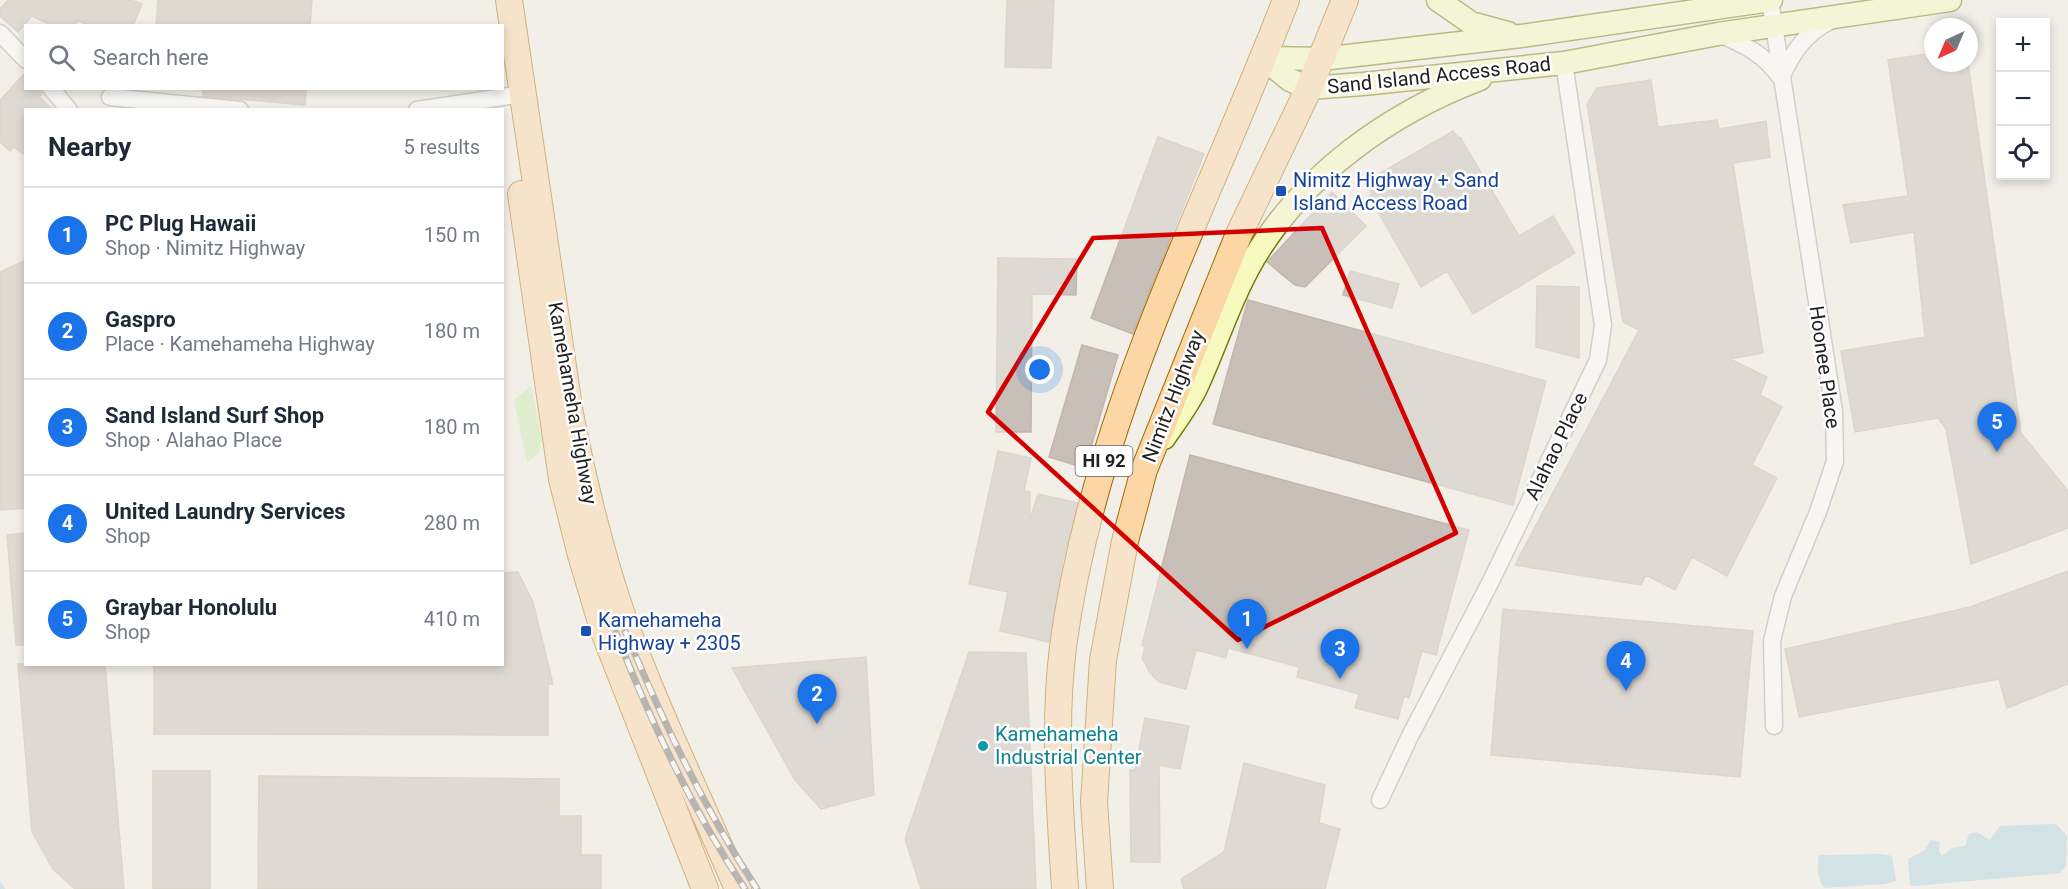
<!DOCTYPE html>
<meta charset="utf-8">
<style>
body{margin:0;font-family:Roboto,sans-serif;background:#f2f2f3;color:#1f2937}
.controls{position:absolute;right:18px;top:18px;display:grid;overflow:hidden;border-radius:0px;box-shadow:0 3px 9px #0003}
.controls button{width:54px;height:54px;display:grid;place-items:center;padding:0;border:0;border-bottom:2px solid #e0e1e3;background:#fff;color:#1f2937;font:30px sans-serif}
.compass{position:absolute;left:1924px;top:18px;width:54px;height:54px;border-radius:50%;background:#fff;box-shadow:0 3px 9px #0003;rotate:224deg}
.you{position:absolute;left:1040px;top:370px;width:21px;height:21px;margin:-15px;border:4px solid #fff;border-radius:50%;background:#1a73e8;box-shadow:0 0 0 9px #1a73e833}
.badge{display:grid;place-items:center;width:39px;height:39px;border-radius:50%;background:#1a73e8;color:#fff;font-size:20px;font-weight:700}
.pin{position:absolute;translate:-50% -50px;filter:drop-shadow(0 2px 3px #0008)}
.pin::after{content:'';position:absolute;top:32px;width:21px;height:18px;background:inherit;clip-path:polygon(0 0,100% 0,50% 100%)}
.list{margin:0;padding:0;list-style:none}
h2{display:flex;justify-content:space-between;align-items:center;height:78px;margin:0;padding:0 24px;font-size:26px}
h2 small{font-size:20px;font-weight:400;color:#747a83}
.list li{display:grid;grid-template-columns:39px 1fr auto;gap:18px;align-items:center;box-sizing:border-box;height:96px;padding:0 24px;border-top:2px solid #e0e1e3}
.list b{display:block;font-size:22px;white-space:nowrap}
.list p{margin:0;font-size:20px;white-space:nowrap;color:#747a83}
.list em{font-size:20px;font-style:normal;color:#747a83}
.icon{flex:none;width:33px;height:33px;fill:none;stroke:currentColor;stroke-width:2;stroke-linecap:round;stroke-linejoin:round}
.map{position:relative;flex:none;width:2068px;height:889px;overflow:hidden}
.search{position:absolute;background:#fff;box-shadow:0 3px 9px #0003;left:24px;top:24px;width:480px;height:66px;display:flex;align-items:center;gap:15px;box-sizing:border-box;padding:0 21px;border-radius:0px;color:#747a83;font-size:22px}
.panel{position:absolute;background:#fff;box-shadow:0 3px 9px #0003;left:24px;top:108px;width:480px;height:558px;border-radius:0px}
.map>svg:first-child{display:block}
.grass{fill:#cdebb0}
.water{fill:#aad3df}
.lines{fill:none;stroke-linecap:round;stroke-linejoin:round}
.stream{stroke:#aad3df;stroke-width:4.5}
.building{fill:#c7bfb8;stroke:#c4b6ab;stroke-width:1.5}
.minor-casing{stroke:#a9a9a9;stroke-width:19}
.secondary-casing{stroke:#707d05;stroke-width:25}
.primary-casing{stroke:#a06b00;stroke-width:28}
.minor{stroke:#fff;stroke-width:16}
.secondary{stroke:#f7fabf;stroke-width:22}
.primary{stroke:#fcd6a4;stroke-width:26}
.rail-casing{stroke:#707070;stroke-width:7}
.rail{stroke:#fff;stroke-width:4.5;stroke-dasharray:14;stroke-linecap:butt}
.marked{fill:none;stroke:#d40000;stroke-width:4.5;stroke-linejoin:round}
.transit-dot{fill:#1a4fb4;stroke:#fff;stroke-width:2}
.culture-dot{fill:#0f9aa8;stroke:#fff;stroke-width:2}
.labels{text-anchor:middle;stroke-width:5;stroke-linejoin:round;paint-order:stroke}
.shield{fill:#fff;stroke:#646464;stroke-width:1.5}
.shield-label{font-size:18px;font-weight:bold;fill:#222}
.street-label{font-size:20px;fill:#222;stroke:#fff}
.transit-label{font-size:20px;fill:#164399;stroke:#fff;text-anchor:start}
.culture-label{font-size:20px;fill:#0d838f;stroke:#fff;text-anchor:start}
</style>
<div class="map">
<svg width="2068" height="889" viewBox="0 0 2068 889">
<rect width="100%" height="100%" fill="#f2efe9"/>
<path class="grass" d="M 531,386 L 542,439 L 539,453 L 527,463 L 514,400 Z"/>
<path class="water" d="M 2056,824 L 2067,836 L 2066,865 L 2060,873 L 1915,886 L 1910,885 L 1908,859 L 1925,850 L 1931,840 L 1940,842 L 1939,852 L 1942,856 L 1952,848 L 1965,846 L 1969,834 L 1977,832 L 1990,840 L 2000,826 Z
M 1882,854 L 1892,856 L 1896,881 L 1885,884 L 1824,888 C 1817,877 1817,868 1819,855 Z"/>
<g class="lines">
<path class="stream" d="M 0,885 L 3,889"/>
</g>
<path class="building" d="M 8,0 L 131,0 L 142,4 L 133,26 L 90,26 L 77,20 L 75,26 L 53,26 L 32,16 L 18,32 L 0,16 L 0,9 Z
M 158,0 L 312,0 L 310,26 L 156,26 Z
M 1007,0 L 1054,0 L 1051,68 L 1005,67 Z
M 1933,53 L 1933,63 L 1968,63 L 2021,433 L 2068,491 L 2068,528 L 1971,564 L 1946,429 L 1938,418 L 1855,432 L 1841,351 L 1925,337 L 1914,232 L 1851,243 L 1843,205 L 1908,196 L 1888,60 Z
M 26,72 L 26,88 L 41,88 L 42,94 L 39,97 L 53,110 L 26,110 L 26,156 L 14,147 L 10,151 L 0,142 L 0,100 Z
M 1651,80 L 1658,127 L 1717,120 L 1719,129 L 1766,121 L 1770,157 L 1733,163 L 1763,353 L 1730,359 L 1767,377 L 1760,395 L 1782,407 L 1752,465 L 1777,478 L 1727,576 L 1692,557 L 1675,590 L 1646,575 L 1641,585 L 1515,565 L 1639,330 L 1623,322 L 1587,104 L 1597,88 Z
M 203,88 L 306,88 L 305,105 L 203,96 Z
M 1453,131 L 1458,138 L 1460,137 L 1519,236 L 1553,216 L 1575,253 L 1473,314 L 1447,271 L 1421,287 L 1369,196 L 1372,194 L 1365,182 Z
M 1158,137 L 1204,154 L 1133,334 L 1091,318 Z
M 1332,192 L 1366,226 L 1305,287 L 1295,285 L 1267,262 Z
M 998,258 L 1077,259 L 1076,295 L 1032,294 L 1031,432 L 996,432 Z
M 26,260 L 26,508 L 0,510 L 0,272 Z
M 1350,271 L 1399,284 L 1392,308 L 1343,295 Z
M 1537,286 L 1579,287 L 1579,358 L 1536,347 Z
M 1248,300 L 1546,381 L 1513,505 L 1213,424 Z
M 1082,345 L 1118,355 L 1085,468 L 1049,457 Z
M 998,451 L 1031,458 L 1024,491 L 1030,492 L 1030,520 L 1038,494 L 1078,503 L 1063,559 L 1049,642 L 1000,631 L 1008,592 L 969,584 Z
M 1190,455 L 1469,530 L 1436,655 L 1422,651 L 1409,698 L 1404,696 L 1398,719 L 1355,708 L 1359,694 L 1297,677 L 1299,667 L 1228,648 L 1226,658 L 1196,650 L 1186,689 L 1159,682 L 1150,673 L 1142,658 L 1145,648 L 1142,645 Z
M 26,533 L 26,645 L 16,645 L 7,535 Z
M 2068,571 L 2068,684 L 2007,708 L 1999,679 L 1799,717 L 1785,649 L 1970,607 Z
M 518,572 L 533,602 L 553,684 L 548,684 L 548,735 L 154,734 L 154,664 L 502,664 L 502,573 Z
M 1503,609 L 1753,631 L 1740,777 L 1491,755 Z
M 969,652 L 1026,653 L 1036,889 L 921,889 L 905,839 Z
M 866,657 L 874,795 L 821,809 L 795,780 L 732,668 Z
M 18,664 L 105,664 L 124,889 L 75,889 L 53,869 L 32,832 Z
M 1145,718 L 1189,726 L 1180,769 L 1159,765 L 1160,862 L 1131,862 L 1130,770 L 1135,770 Z
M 1244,763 L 1325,785 L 1319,823 L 1340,829 L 1325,889 L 1184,889 L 1181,879 L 1224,852 Z
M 153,771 L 210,771 L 210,889 L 153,889 Z
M 259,776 L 559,779 L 559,816 L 581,816 L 581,855 L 601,855 L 601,889 L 258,889 Z"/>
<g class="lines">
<defs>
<path id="minor" d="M 1770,0 L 1834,411 L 1835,461 L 1818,512 L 1783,596 L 1772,641 L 1774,726
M 0,33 L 26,60
M 1719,34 C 1745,45 1764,54 1780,77
M 1781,78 C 1793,52 1804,34 1830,21
M 51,88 L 69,110
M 110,97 L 240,110
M 417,110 L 523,94
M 1380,800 L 1410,736 L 1490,583 L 1598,360 L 1603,325 L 1564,63"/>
<path id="secondary" d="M 1438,0 L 1471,23 L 1508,33
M 1263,58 L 1290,80 L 1309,88 L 1363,84 L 1564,63 L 1718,34 L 1950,0
M 1263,58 L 1322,59 L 1521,36 L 1771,0
M 1164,438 C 1175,422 1188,405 1196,388 C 1216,345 1230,299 1254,258 C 1304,174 1390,113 1480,79"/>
<path id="primary" d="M 509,0 L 570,414 C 584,484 600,553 624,621 C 657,712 700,800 738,889
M 521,194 L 562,479 L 581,555 L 604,632 L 705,889
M 1065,889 C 1060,808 1053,727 1063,647 C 1093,419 1204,212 1286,0
M 1100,889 L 1094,802 L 1103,660 L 1125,541 L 1144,470 L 1239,234 L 1309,88 L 1345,0"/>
</defs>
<use href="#minor" class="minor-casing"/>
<use href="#secondary" class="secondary-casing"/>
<use href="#primary" class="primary-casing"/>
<use href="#minor" class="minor"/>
<use href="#secondary" class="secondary"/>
<use href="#primary" class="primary"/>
<defs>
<path id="rail" d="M 625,631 C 663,721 703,807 757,889
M 616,633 C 651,723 692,809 745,889"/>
</defs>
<use href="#rail" class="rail-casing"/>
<use href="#rail" class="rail"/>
</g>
<path d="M0 0H2068V889H0ZM 1322,228 L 1456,533 L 1238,640 L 988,412 L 1093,238 Z" fill="#f2efe9" fill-opacity=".55" fill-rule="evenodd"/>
<path class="marked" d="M 1322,228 L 1456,533 L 1238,640 L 988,412 L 1093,238 Z"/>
<g class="transit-dot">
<rect x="1275" y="185" width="12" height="12" rx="3"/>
<rect x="580" y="625" width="12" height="12" rx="3"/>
</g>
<circle class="culture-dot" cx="983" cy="746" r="6"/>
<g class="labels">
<rect class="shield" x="1075.5" y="446" width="57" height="30" rx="4.5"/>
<g class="shield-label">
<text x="1104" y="467">HI 92</text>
</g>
<g class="street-label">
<text transform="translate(1439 75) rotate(-6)" y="7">Sand Island Access Road</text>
<text transform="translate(1825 367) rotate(82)" y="7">Hoonee Place</text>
<text transform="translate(1173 396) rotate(-69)" y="7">Nimitz Highway</text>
<text transform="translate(573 403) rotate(80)" y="7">Kamehameha Highway</text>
<text transform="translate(1556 446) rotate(-64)" y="7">Alahao Place</text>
</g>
<g class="transit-label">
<text x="1293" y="187">Nimitz Highway + Sand<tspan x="1293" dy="23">Island Access Road</tspan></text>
<text x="598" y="627">Kamehameha<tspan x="598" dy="23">Highway + 2305</tspan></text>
</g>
<g class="culture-label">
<text x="995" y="741">Kamehameha<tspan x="995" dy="23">Industrial Center</tspan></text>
</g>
</g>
</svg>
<div class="controls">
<button>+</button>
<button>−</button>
<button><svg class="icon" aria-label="locate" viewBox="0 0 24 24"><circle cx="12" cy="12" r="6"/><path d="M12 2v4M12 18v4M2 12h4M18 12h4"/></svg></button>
</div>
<svg class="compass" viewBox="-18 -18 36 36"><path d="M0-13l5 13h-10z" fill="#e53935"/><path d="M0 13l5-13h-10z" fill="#747a83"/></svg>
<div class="you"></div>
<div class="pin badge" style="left:1247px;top:649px">1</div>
<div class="pin badge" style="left:817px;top:724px">2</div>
<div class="pin badge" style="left:1340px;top:679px">3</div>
<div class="pin badge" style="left:1626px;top:691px">4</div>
<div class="pin badge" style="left:1997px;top:452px">5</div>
<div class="search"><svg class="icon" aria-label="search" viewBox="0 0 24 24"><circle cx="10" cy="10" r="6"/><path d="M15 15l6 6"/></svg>Search here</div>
<section class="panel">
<h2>Nearby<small>5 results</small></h2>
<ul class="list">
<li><span class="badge">1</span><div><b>PC Plug Hawaii</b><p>Shop · Nimitz Highway</p></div><em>150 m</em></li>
<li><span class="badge">2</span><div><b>Gaspro</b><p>Place · Kamehameha Highway</p></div><em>180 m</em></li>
<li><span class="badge">3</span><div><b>Sand Island Surf Shop</b><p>Shop · Alahao Place</p></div><em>180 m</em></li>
<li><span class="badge">4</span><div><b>United Laundry Services</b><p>Shop</p></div><em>280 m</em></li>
<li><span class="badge">5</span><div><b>Graybar Honolulu</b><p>Shop</p></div><em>410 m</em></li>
</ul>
</section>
</div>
